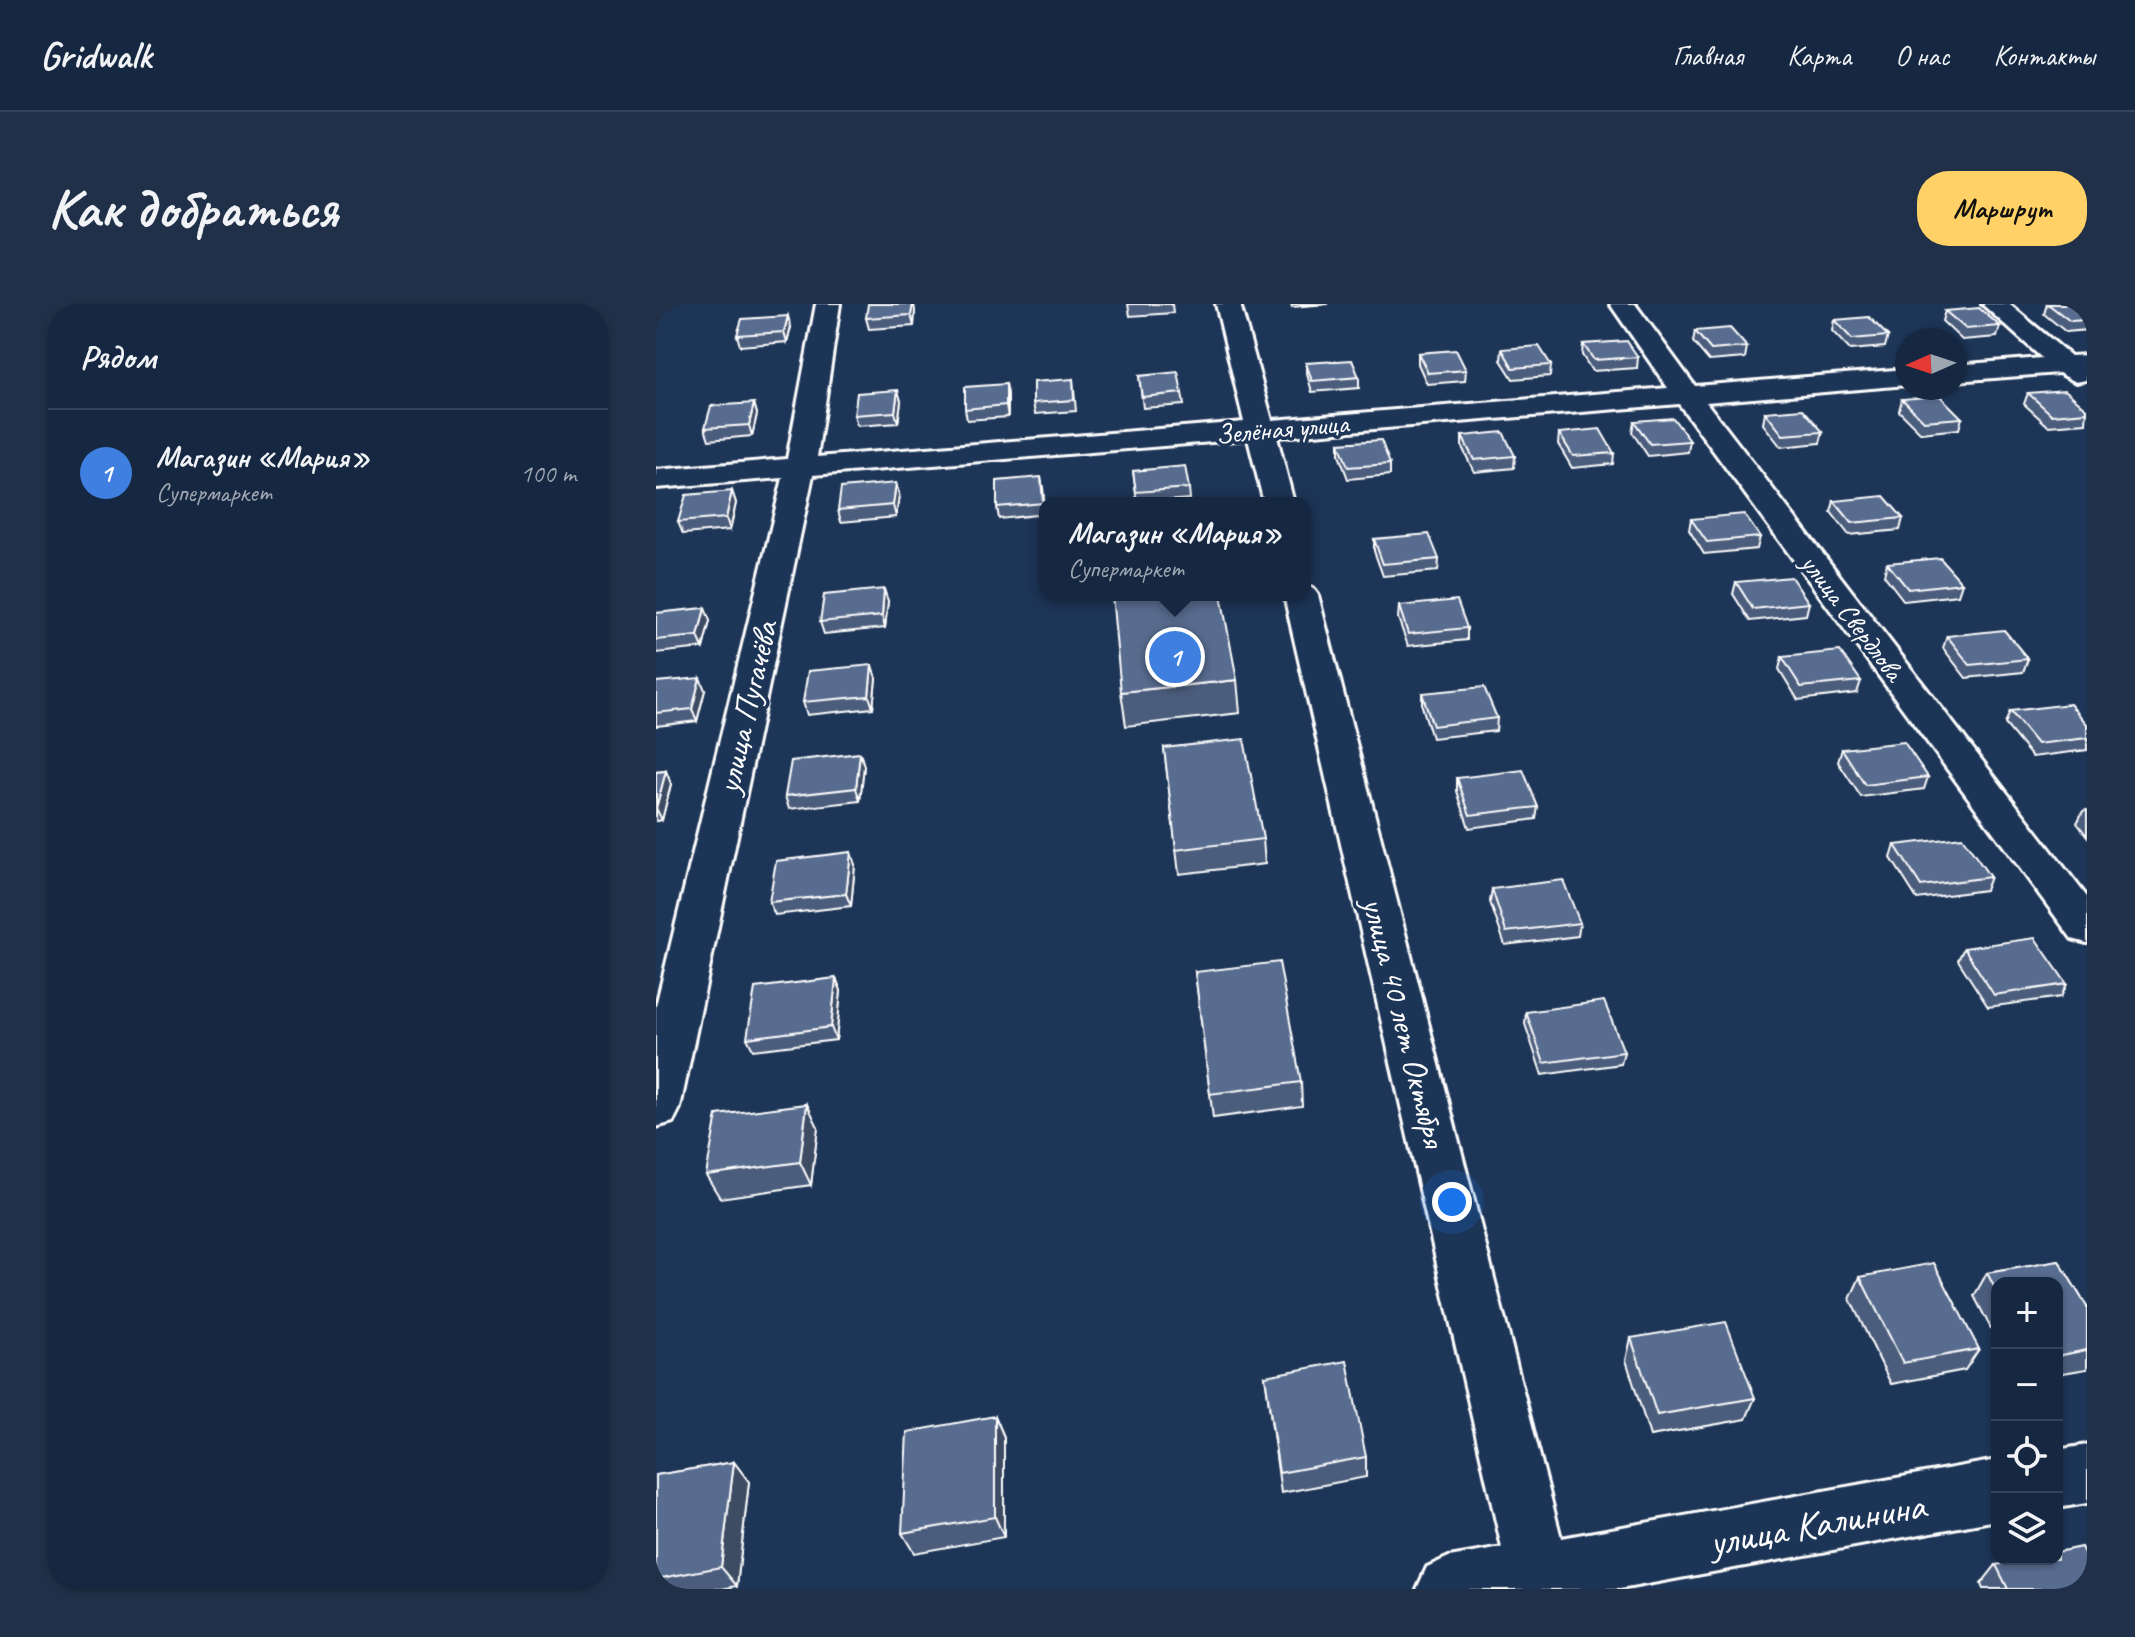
<!DOCTYPE html>
<html lang="ru">
<meta charset="utf-8">
<style>
body{margin:0;font-family:Caveat,sans-serif;background:#1f3048;color:#f1f3f6}
.controls{position:absolute;right:24px;bottom:24px;display:grid;overflow:hidden;border-radius:16px;box-shadow:0 2px 6px #0004}
.controls button{width:72px;height:72px;display:grid;place-items:center;padding:0;border:0;border-bottom:2px solid #35445a;background:#162841;color:#f1f3f6;font:40px sans-serif}
.compass{position:absolute;left:1239px;top:24px;width:72px;height:72px;border-radius:50%;background:#162841;box-shadow:0 2px 6px #0004;rotate:267deg}
.you{position:absolute;left:796px;top:898px;width:28px;height:28px;margin:-20px;border:6px solid #fff;border-radius:50%;background:#1a73e8;box-shadow:0 0 0 12px #1a73e833}
.badge{display:grid;place-items:center;width:52px;height:52px;border-radius:50%;background:#ffd166;color:#fff;font-size:26px;font-weight:700}
.pin{position:absolute;translate:-50% -50%;border:4px solid #fff;box-shadow:0 2px 8px #0006}
.popup{position:absolute;left:383px;top:193px;width:272px;height:104px;box-sizing:border-box;display:grid;place-content:center;border-radius:16px;background:#162841;filter:drop-shadow(0 2px 6px #0005);font-size:26px;white-space:nowrap;color:#9ea6b1}
.popup b{font-size:30px;color:#f1f3f6}
.popup::after{content:'';position:absolute;left:50%;top:100%;margin-left:-16px;border:16px solid transparent;border-top-color:#162841}
.list{margin:0;padding:0;list-style:none}
h2{display:flex;justify-content:space-between;align-items:center;height:104px;margin:0;padding:0 32px;font-size:34px}
h2 small{font-size:26px;font-weight:400;color:#9ea6b1}
.list li{display:grid;grid-template-columns:52px 1fr auto;gap:24px;align-items:center;box-sizing:border-box;height:128px;padding:0 32px;border-top:2px solid #35445a}
.list b{display:block;font-size:30px;white-space:nowrap}
.list p{margin:0;font-size:26px;white-space:nowrap;color:#9ea6b1}
.list em{font-size:26px;font-style:normal;color:#9ea6b1}
.icon{flex:none;width:44px;height:44px;fill:none;stroke:currentColor;stroke-width:2;stroke-linecap:round;stroke-linejoin:round}
.map{position:relative;flex:none;width:1431px;height:1285px;overflow:hidden;border-radius:32px}
header{display:flex;align-items:center;gap:48px;box-sizing:border-box;height:112px;padding:0 40px;background:#162841;border-bottom:2px solid #35445a}
header strong{font-size:38px}
nav{display:flex;gap:44px;margin-inline-start:auto;font-size:28px}
.intro{display:flex;align-items:center;justify-content:space-between;box-sizing:border-box;height:192px;padding:0 48px}
h1{margin:0;font-size:56px}
.button{padding:20px 36px;border-radius:32px;background:#ffd166;color:#111;font-size:28px;font-weight:700}
main{display:flex;gap:48px;padding:0 48px}
aside{flex:1;background:#162841;border-radius:32px;box-shadow:0 2px 6px #0004}
.map>svg:first-child{display:block}
.lines{fill:none;stroke-linecap:round;stroke-linejoin:round}
.minor-casing{stroke:#fff;stroke-width:6}
.minor{fill:#1d3557;fill-rule:evenodd}
.wall{fill:#4c5d7b;stroke:#fff;stroke-width:2}
.shaded-wall{fill:#3e4c64;stroke:#fff;stroke-width:2}
.building{fill:#586c8f;stroke:#fff;stroke-width:2}
.labels{text-anchor:middle;stroke-width:7;stroke-linejoin:round;paint-order:stroke}
.far-street-label{font-size:28px;fill:#fff;stroke:#1d3557}
.street-label{font-size:34px;fill:#fff;stroke:#1d3557}
.near-street-label{font-size:40px;fill:#fff;stroke:#1d3557}
</style>
<header>
<strong>Gridwalk</strong>
<nav><a>Главная</a><a>Карта</a><a>О нас</a><a>Контакты</a></nav>
</header>
<div class="intro"><h1>Как добраться</h1><a class="button">Маршрут</a></div>
<main>
<aside>
<h2>Рядом<small></small></h2>
<ul class="list">
<li><span class="badge" style="background:#3f7fe0">1</span><div><b>Магазин «Мария»</b><p>Супермаркет</p></div><em>100 m</em></li>
</ul>
</aside>
<div class="map">
<svg width="1431" height="1285" viewBox="0 0 1431 1285">
<rect width="100%" height="100%" fill="#1d3557"/>
<filter id="ink" filterUnits="userSpaceOnUse"><feTurbulence type="fractalNoise" baseFrequency=".0125" numOctaves="2"/><feDisplacementMap in="SourceGraphic" scale="16" xChannelSelector="R" yChannelSelector="G"/><feConvolveMatrix kernelMatrix="1 2 1 2 8 2 1 2 1" color-interpolation-filters="sRGB"/></filter>
<g filter="url(#ink)">
<g class="lines">
<defs>
<path id="minor" d="M 160,0 L 184,0 L 161,153 L 588,118 L 560,0 L 584,0 L 616,116 L 1012,84 L 954,0 L 979,0 L 1039,82 L 1251,65 L 1251,81 L 1050,98 L 1431,593 L 1431,639 L 1416,635 L 1023,100 L 621,133 L 638,199 L 608,199 L 592,135 L 157,171 L 24,804 L 17,818 L 0,823 L 0,702 L 127,174 L 0,184 L 0,166 L 131,155 Z
M 1326,0 L 1353,0 L 1415,52 L 1431,51 L 1430,76 L 1420,78 L 1403,69 L 1299,77 L 1299,61 L 1386,54 Z
M 649,282 L 657,284 L 662,291 L 905,1234 L 1341,1156 L 1341,1216 L 964,1285 L 761,1285 L 771,1263 L 793,1253 L 846,1244 L 628,291 L 649,291 Z
M 1431,1141 L 1431,1199 L 1401,1204 L 1401,1146 Z"/>
</defs>
<use href="#minor" class="minor-casing"/>
<use href="#minor" class="minor"/>
</g>
<path class="wall" d="M 472,0 L 516,0 L 517,9 L 474,12 Z
M 635,0 L 672,0 L 636,3 Z
M 1391,0 L 1431,1 L 1431,26 L 1410,28 L 1388,10 Z
M 259,7 L 258,22 L 213,25 L 210,14 Z
M 1289,7 L 1344,22 L 1341,33 L 1306,36 L 1286,17 Z
M 1178,16 L 1232,32 L 1229,43 L 1194,46 L 1176,27 Z
M 135,23 L 131,38 L 84,42 L 81,31 Z
M 1039,27 L 1091,43 L 1089,54 L 1053,57 L 1037,38 Z
M 927,40 L 982,53 L 981,64 L 936,67 L 926,51 Z
M 846,45 L 895,61 L 894,72 L 857,75 L 845,56 Z
M 762,49 L 810,66 L 809,77 L 771,80 L 762,60 Z
M 650,59 L 703,73 L 703,84 L 656,88 L 651,70 Z
M 483,72 L 526,89 L 528,101 L 487,104 Z
M 417,75 L 420,107 L 379,110 L 377,99 Z
M 350,80 L 352,91 L 352,113 L 311,116 L 309,105 Z
M 1372,89 L 1431,105 L 1430,119 L 1392,122 L 1368,100 Z
M 1246,95 L 1306,114 L 1303,125 L 1265,129 L 1243,107 Z
M 245,97 L 242,119 L 201,122 L 198,111 Z
M 98,99 L 101,110 L 96,132 L 53,136 L 49,124 Z
M 1109,108 L 1167,128 L 1164,139 L 1125,143 L 1107,120 Z
M 978,117 L 1034,137 L 1032,148 L 992,152 L 976,128 Z
M 903,129 L 958,149 L 957,160 L 916,164 L 902,140 Z
M 806,132 L 859,152 L 858,164 L 818,168 L 806,143 Z
M 683,139 L 734,160 L 734,171 L 692,175 L 683,151 Z
M 477,167 L 533,184 L 534,195 L 481,199 Z
M 240,179 L 243,191 L 240,213 L 185,218 L 182,206 Z
M 387,184 L 389,210 L 343,215 L 341,203 Z
M 76,187 L 80,199 L 74,226 L 27,230 L 22,218 Z
M 1178,197 L 1247,214 L 1244,226 L 1193,231 L 1175,208 Z
M 1035,215 L 1104,233 L 1101,245 L 1048,250 L 1033,226 Z
M 718,235 L 783,255 L 782,267 L 727,272 L 718,247 Z
M 1231,259 L 1306,279 L 1302,291 L 1248,297 L 1228,271 Z
M 1080,278 L 1153,299 L 1150,311 L 1094,317 L 1077,290 Z
M 232,297 L 229,324 L 168,330 L 164,318 Z
M 743,302 L 811,324 L 811,336 L 752,342 L 742,314 Z
M 0,309 L 54,317 L 47,344 L 0,349 Z
M 1291,332 L 1372,355 L 1367,368 L 1310,374 L 1287,344 Z
M 1126,353 L 1205,377 L 1201,389 L 1142,396 L 1123,365 Z
M 220,374 L 217,404 L 151,411 L 147,398 Z
M 581,376 L 584,409 L 470,422 L 465,388 Z
M 0,378 L 49,386 L 41,417 L 0,422 Z
M 766,389 L 841,414 L 840,427 L 776,434 L 766,402 Z
M 1354,407 L 1431,420 L 1431,446 L 1376,453 L 1349,420 Z
M 508,444 L 607,535 L 609,560 L 523,570 Z
M 1186,445 L 1272,473 L 1268,485 L 1205,493 L 1182,458 Z
M 204,449 L 208,462 L 204,497 L 133,505 L 129,492 Z
M 10,467 L 15,480 L 6,516 L 0,517 L 0,468 Z
M 801,474 L 882,503 L 880,515 L 813,524 L 801,487 Z
M 1431,506 L 1431,532 L 1421,519 L 1427,507 Z
M 1239,541 L 1334,573 L 1329,586 L 1261,595 L 1235,554 Z
M 199,561 L 195,602 L 119,611 L 113,598 Z
M 836,585 L 924,619 L 922,632 L 849,641 L 834,598 Z
M 1308,644 L 1411,680 L 1405,693 L 1332,703 L 1302,656 Z
M 539,668 L 645,778 L 646,802 L 557,814 Z
M 180,674 L 185,687 L 180,736 L 97,746 L 91,734 Z
M 870,708 L 968,748 L 965,760 L 886,771 L 869,720 Z
M 162,823 L 155,881 L 64,894 L 50,871 Z
M 1403,957 L 1431,1003 L 1431,1065 L 1401,1070 L 1401,979 L 1341,979 L 1341,1036 L 1318,992 L 1331,969 Z
M 1204,973 L 1323,1045 L 1309,1066 L 1235,1080 L 1194,995 Z
M 975,1034 L 1099,1094 L 1090,1115 L 994,1132 L 970,1056 Z
M 609,1072 L 710,1153 L 710,1173 L 625,1189 Z
M 339,1112 L 348,1133 L 348,1233 L 258,1249 L 246,1229 Z
M 78,1158 L 93,1178 L 81,1282 L 66,1285 L 0,1285 L 0,1171 Z
M 1340,1261 L 1431,1285 L 1327,1285 L 1325,1280 Z"/>
<path class="shaded-wall" d="M 257,0 L 258,0 L 259,7 L 258,22 L 255,11 Z
M 132,12 L 135,23 L 131,38 L 128,28 Z
M 350,80 L 352,91 L 352,113 L 350,101 Z
M 242,86 L 245,97 L 242,119 L 239,108 Z
M 98,99 L 101,110 L 96,132 L 93,121 Z
M 385,173 L 387,184 L 389,210 L 387,199 Z
M 240,179 L 243,191 L 240,213 L 237,201 Z
M 76,187 L 80,199 L 74,226 L 70,214 Z
M 228,285 L 232,297 L 229,324 L 226,312 Z
M 49,304 L 54,317 L 47,344 L 42,332 Z
M 216,361 L 220,374 L 217,404 L 213,392 Z
M 44,374 L 49,386 L 41,417 L 36,405 Z
M 204,449 L 208,462 L 204,497 L 200,484 Z
M 10,467 L 15,480 L 6,516 L 0,504 Z
M 195,548 L 199,561 L 195,602 L 190,590 Z
M 180,674 L 185,687 L 180,736 L 175,723 Z
M 151,800 L 162,823 L 155,881 L 144,858 Z
M 339,1112 L 348,1133 L 348,1233 L 339,1213 Z
M 78,1158 L 93,1178 L 81,1282 L 65,1263 Z"/>
<path class="building" d="M 212,0 L 257,0 L 255,11 L 210,14 Z
M 1392,0 L 1429,0 L 1431,1 L 1431,16 L 1414,17 Z
M 1323,4 L 1344,22 L 1310,25 L 1289,7 Z
M 132,12 L 128,28 L 81,31 L 86,15 Z
M 1213,13 L 1232,32 L 1196,35 L 1178,16 Z
M 1074,24 L 1091,43 L 1055,46 L 1039,27 Z
M 971,37 L 982,53 L 938,56 L 927,40 Z
M 883,42 L 895,61 L 857,64 L 846,45 Z
M 800,46 L 810,66 L 772,69 L 762,49 Z
M 696,56 L 703,73 L 656,77 L 650,59 Z
M 522,68 L 526,89 L 486,93 L 483,72 Z
M 417,75 L 418,96 L 377,99 L 377,78 Z
M 350,80 L 350,101 L 309,105 L 309,83 Z
M 242,86 L 239,108 L 198,111 L 201,89 Z
M 1409,86 L 1431,105 L 1431,108 L 1396,111 L 1372,89 Z
M 1284,92 L 1306,114 L 1268,117 L 1246,95 Z
M 98,99 L 93,121 L 49,124 L 55,102 Z
M 1147,105 L 1167,128 L 1127,131 L 1109,108 Z
M 1017,114 L 1034,137 L 994,140 L 978,117 Z
M 944,125 L 958,149 L 917,152 L 903,129 Z
M 847,128 L 859,152 L 818,156 L 806,132 Z
M 725,136 L 734,160 L 692,163 L 683,139 Z
M 529,162 L 533,184 L 480,188 L 477,167 Z
M 385,173 L 387,199 L 341,203 L 341,177 Z
M 240,179 L 237,201 L 182,206 L 185,184 Z
M 76,187 L 70,214 L 22,218 L 30,191 Z
M 1228,192 L 1247,214 L 1196,219 L 1178,197 Z
M 1088,210 L 1104,233 L 1051,238 L 1035,215 Z
M 773,230 L 783,255 L 727,260 L 718,235 Z
M 1284,254 L 1306,279 L 1252,285 L 1231,259 Z
M 1135,273 L 1153,299 L 1097,305 L 1080,278 Z
M 228,285 L 226,312 L 164,318 L 168,291 Z
M 456,291 L 565,291 L 581,376 L 465,388 Z
M 801,296 L 811,324 L 752,330 L 743,302 Z
M 49,304 L 42,332 L 0,336 L 0,309 Z
M 1348,326 L 1372,355 L 1314,361 L 1291,332 Z
M 1184,347 L 1205,377 L 1145,383 L 1126,353 Z
M 216,361 L 213,392 L 147,398 L 152,367 Z
M 44,374 L 36,405 L 0,409 L 0,378 Z
M 828,383 L 841,414 L 777,422 L 766,389 Z
M 1414,400 L 1431,420 L 1431,434 L 1381,440 L 1354,407 Z
M 588,435 L 607,535 L 520,546 L 508,444 Z
M 1248,438 L 1272,473 L 1209,481 L 1186,445 Z
M 204,449 L 200,484 L 129,492 L 135,457 Z
M 867,466 L 882,503 L 814,511 L 801,474 Z
M 10,467 L 0,504 L 0,468 Z
M 1306,533 L 1334,573 L 1265,582 L 1239,541 Z
M 195,548 L 190,590 L 113,598 L 120,557 Z
M 907,576 L 924,619 L 850,628 L 836,585 Z
M 1379,634 L 1411,680 L 1338,691 L 1308,644 Z
M 623,658 L 645,778 L 554,790 L 539,668 Z
M 180,674 L 175,723 L 91,734 L 99,684 Z
M 948,697 L 968,748 L 888,759 L 870,708 Z
M 151,800 L 144,858 L 50,871 L 61,811 Z
M 1403,957 L 1431,1003 L 1431,1046 L 1401,1052 L 1401,979 L 1341,979 L 1341,988 L 1331,969 Z
M 1278,959 L 1323,1045 L 1247,1059 L 1204,973 Z
M 1070,1018 L 1099,1094 L 1001,1111 L 975,1034 Z
M 691,1057 L 710,1153 L 623,1169 L 609,1072 Z
M 339,1112 L 339,1213 L 246,1229 L 251,1128 Z
M 78,1158 L 65,1263 L 0,1275 L 0,1171 Z
M 1425,1243 L 1431,1255 L 1431,1285 L 1352,1285 L 1340,1261 L 1368,1255 L 1401,1255 L 1401,1248 Z"/>
</g>
<g class="labels">
<g class="far-street-label">
<text transform="translate(626 124) rotate(-5)" y="10">Зелёная улица</text>
<text transform="translate(1197 313) rotate(53)" y="10">улица Свердлова</text>
</g>
<g class="street-label">
<text transform="translate(90 403) rotate(-77)" y="12">улица Пугачёва</text>
<text transform="translate(749 718) rotate(76)" y="12">улица 40 лет Октября</text>
</g>
<g class="near-street-label">
<text transform="translate(1161 1219) rotate(-10)" y="14">улица Калинина</text>
</g>
</g>
</svg>
<div class="controls">
<button>+</button>
<button>−</button>
<button><svg class="icon" aria-label="locate" viewBox="0 0 24 24"><circle cx="12" cy="12" r="6"/><path d="M12 2v4M12 18v4M2 12h4M18 12h4"/></svg></button>
<button><svg class="icon" aria-label="layers" viewBox="0 0 24 24"><path d="M12 4l9 5-9 5-9-5zM3 14l9 5 9-5"/></svg></button>
</div>
<svg class="compass" viewBox="-18 -18 36 36"><path d="M0-13l5 13h-10z" fill="#e53935"/><path d="M0 13l5-13h-10z" fill="#9ea6b1"/></svg>
<div class="you"></div>
<div class="pin badge" style="left:519px;top:353px;background:#3f7fe0">1</div>
<div class="popup"><b>Магазин «Мария»</b>Супермаркет</div>
</div>
</main>
